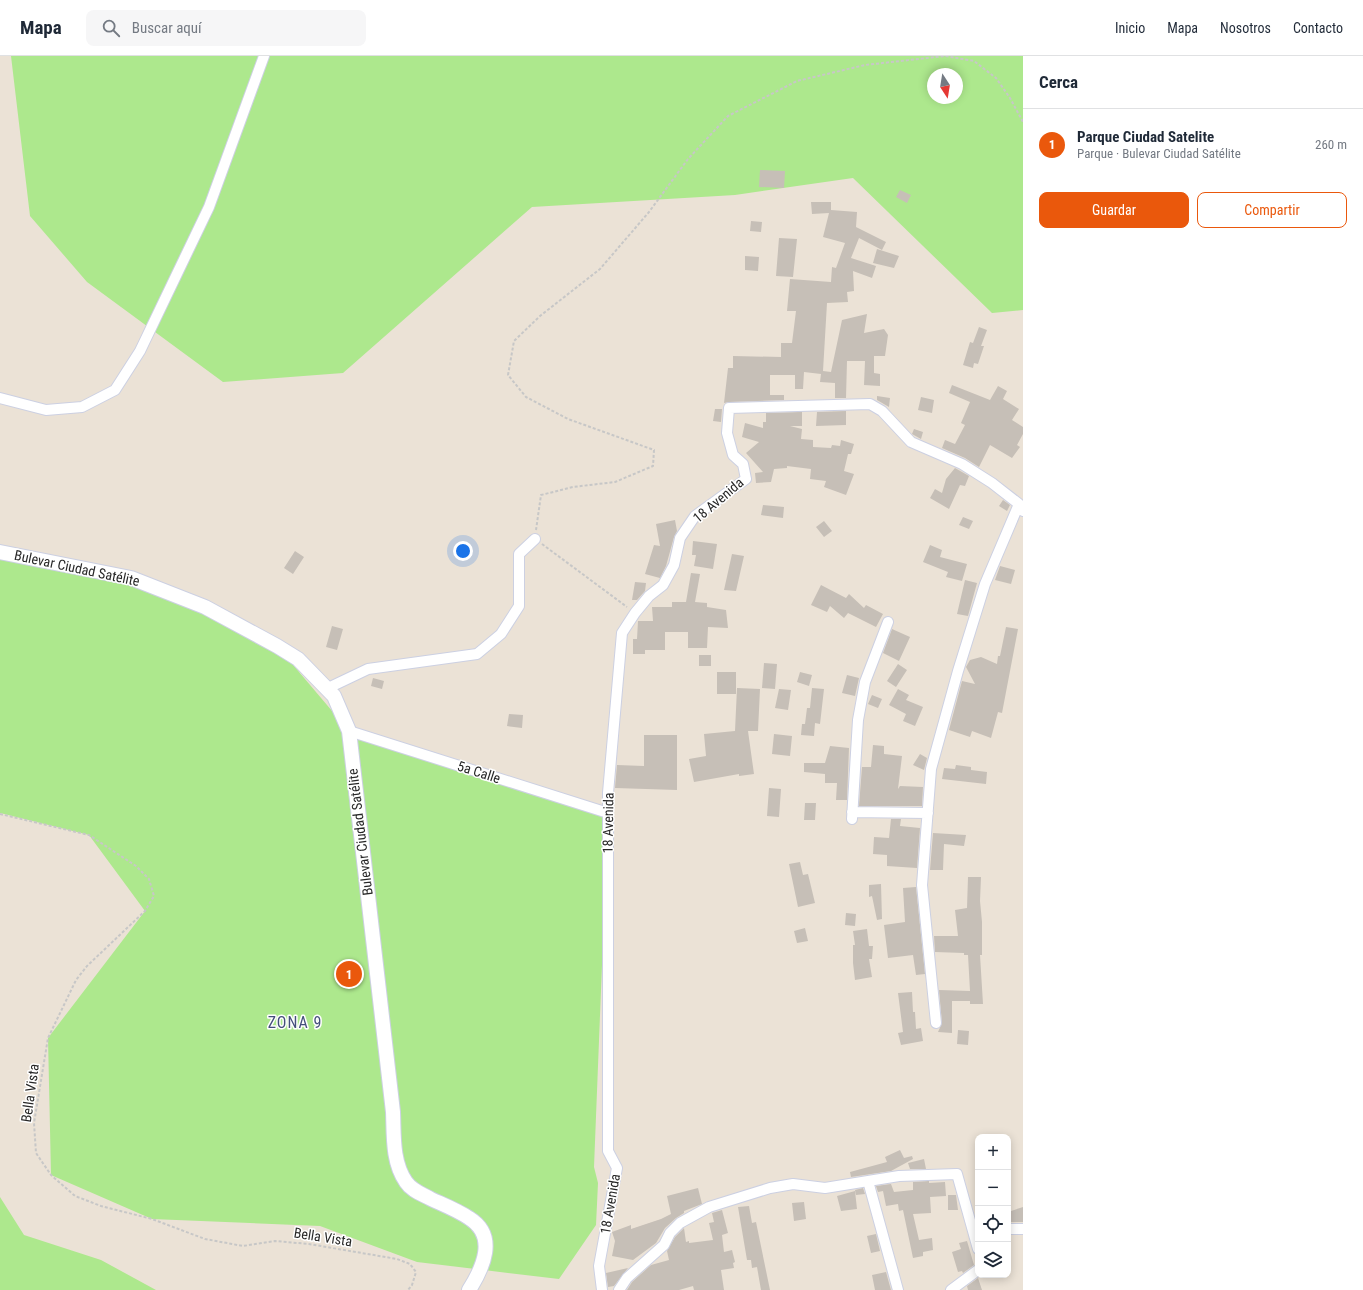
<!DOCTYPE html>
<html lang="es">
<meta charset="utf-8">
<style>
body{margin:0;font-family:"Roboto Condensed",sans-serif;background:#f6f6f7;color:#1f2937}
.controls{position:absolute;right:12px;bottom:12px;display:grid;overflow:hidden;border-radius:8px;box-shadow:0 2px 10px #0003}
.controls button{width:36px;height:36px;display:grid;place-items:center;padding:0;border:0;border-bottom:1px solid #e0e1e3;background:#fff;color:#1f2937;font:20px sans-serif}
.compass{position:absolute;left:927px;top:12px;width:36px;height:36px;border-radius:50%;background:#fff;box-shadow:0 2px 10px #0003;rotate:168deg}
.you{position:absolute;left:463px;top:495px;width:14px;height:14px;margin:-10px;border:3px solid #fff;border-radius:50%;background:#1a73e8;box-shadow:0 0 0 6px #1a73e833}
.badge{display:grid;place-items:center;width:26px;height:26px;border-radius:50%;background:#ea580c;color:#fff;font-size:13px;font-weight:700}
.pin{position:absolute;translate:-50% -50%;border:2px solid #fff;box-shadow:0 1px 4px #0006}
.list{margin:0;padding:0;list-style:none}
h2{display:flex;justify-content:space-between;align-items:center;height:52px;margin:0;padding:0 16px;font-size:17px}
h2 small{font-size:13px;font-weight:400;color:#747a83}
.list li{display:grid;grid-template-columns:26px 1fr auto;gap:12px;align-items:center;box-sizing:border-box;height:72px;padding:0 16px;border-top:1px solid #e0e1e3}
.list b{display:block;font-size:15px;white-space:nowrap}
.list p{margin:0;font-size:13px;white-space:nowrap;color:#747a83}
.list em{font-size:13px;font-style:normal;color:#747a83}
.actions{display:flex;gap:8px;padding:12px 16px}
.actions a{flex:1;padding:9px 0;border:1px solid #ea580c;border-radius:8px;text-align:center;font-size:14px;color:#ea580c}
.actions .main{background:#ea580c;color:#fff}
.icon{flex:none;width:22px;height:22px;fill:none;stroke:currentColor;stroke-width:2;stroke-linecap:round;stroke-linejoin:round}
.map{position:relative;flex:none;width:1023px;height:1234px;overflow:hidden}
header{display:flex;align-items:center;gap:24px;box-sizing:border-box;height:56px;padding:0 20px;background:#fff;border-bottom:1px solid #e0e1e3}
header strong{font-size:19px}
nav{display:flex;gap:22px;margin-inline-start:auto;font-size:14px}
.search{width:280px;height:36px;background:#f6f6f7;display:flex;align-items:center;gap:10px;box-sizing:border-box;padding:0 14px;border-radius:8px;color:#747a83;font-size:15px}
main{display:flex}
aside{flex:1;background:#fff}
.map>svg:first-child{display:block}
.green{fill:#ade88d;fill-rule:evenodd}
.building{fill:#c6bfb7}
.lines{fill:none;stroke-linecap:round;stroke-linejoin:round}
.street-casing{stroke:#ccd0e2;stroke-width:12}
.secondary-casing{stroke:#ccd0e2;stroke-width:16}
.path{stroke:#c7c7c7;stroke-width:2;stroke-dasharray:3 2;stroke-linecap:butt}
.street{stroke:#fff;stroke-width:10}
.secondary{stroke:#fff;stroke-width:14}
.labels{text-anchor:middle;stroke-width:3;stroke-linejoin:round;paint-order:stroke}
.street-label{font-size:14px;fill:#272727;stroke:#fff}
.quarter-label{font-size:16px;letter-spacing:1px;fill:#444f7b;stroke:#fff}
</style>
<header>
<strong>Mapa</strong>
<div class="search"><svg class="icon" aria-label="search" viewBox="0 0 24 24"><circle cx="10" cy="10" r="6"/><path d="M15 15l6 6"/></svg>Buscar aquí</div>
<nav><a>Inicio</a><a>Mapa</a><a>Nosotros</a><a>Contacto</a></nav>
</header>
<main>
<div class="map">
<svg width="1023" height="1234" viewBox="0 0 1023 1234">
<rect width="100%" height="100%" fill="#ebe2d6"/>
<path class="green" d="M 11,0 L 1023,0 L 1023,254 L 992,257 L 853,122 L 735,139 L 532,151 L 343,317 L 223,326 L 87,226 L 30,160 ZM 933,18 L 957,18 L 957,42 L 933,42 Z
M 0,498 L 148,528 L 277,590 L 349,675 L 608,757 L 594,1111 L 598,1127 L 596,1169 L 559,1223 L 417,1206 L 320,1170 L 152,1163 L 51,1119 L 48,982 L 145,855 L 89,779 L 0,757 Z
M 0,1141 L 24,1179 L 101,1204 L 156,1234 L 0,1234 Z"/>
<path class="building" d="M 760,114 L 785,115 L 784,132 L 759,131 Z
M 900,134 L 911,139 L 907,147 L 896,141 Z
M 811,146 L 831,146 L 831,154 L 857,156 L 856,171 L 886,186 L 882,194 L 859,182 L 851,202 L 876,210 L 872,222 L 853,215 L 854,235 L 847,236 L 848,246 L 827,247 L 823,315 L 831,316 L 842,264 L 867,258 L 864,277 L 884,273 L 888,279 L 885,300 L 874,300 L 874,317 L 880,318 L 880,330 L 864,329 L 865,305 L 847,305 L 846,342 L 835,342 L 835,327 L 820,326 L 821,318 L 804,316 L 803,333 L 795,333 L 795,319 L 770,319 L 770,339 L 784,339 L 784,344 L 729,346 L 724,347 L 728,312 L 733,312 L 733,300 L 781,301 L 781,287 L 792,287 L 796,255 L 787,255 L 790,223 L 831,226 L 832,211 L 836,212 L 845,187 L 823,181 L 829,157 L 812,158 Z
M 751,165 L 762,166 L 761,176 L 750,175 Z
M 779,182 L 797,183 L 793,221 L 776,220 Z
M 877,193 L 899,200 L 894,212 L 873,207 Z
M 745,200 L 759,201 L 758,215 L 745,214 Z
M 979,271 L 987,274 L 981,290 L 984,290 L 978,308 L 974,307 L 973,312 L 963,309 L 970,286 L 973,287 Z
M 952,329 L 990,344 L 998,330 L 1007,335 L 1003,343 L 1019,353 L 1012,364 L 1023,371 L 1023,378 L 1017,389 L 1020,391 L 1012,402 L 990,389 L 979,411 L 965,402 L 942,392 L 945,384 L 955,388 L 965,369 L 961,367 L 970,346 L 949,337 Z
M 877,340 L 890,342 L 889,351 L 877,344 Z
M 921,341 L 934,344 L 932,357 L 918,354 Z
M 715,353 L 722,353 L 721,366 L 713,365 Z
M 846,355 L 846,369 L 816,370 L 817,356 Z
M 802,356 L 802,370 L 790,370 L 802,373 L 801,383 L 813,384 L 813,391 L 831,392 L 832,389 L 840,390 L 841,384 L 854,388 L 851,398 L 848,398 L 844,415 L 854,418 L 846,439 L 824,431 L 826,425 L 810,423 L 811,413 L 787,410 L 787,412 L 774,413 L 771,426 L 756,427 L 755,417 L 763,416 L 746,397 L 759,386 L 742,381 L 745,367 L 763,372 L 763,366 L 766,366 L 766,357 Z
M 914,373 L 923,376 L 921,383 L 912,378 Z
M 955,412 L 969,420 L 965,430 L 960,429 L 949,453 L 930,442 L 935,433 L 942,437 L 946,423 Z
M 1003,444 L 1010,449 L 1007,455 L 999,450 Z
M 763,449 L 784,451 L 783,462 L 761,459 Z
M 963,461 L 973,465 L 969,473 L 959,469 Z
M 675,464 L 677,475 L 674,481 L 666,510 L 660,522 L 645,518 L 654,489 L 660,490 L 656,468 Z
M 824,465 L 832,475 L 824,481 L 816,471 Z
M 693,485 L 717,488 L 713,513 L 694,510 L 696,499 L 692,499 Z
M 930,489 L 942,494 L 940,501 L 967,508 L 962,525 L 946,521 L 948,516 L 923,506 Z
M 295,495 L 304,501 L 293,518 L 284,512 Z
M 732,498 L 744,500 L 736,535 L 724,534 Z
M 1000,510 L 1015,514 L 1011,528 L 995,524 Z
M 691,517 L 700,518 L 695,546 L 707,547 L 707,551 L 726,554 L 728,572 L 708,571 L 707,592 L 688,592 L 688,576 L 665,576 L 665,594 L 645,594 L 645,598 L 633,598 L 633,583 L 637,583 L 638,565 L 653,565 L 652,551 L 672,551 L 672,546 L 686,546 Z
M 965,524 L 977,527 L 968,560 L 957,558 Z
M 635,526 L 646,527 L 645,535 L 637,544 L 632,544 Z
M 821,529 L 846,542 L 849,538 L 864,552 L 866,549 L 883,558 L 876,571 L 848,557 L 844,562 L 830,550 L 827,556 L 811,549 Z
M 332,570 L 343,573 L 337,594 L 326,591 Z
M 1006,571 L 1018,573 L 1002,657 L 998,656 L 991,682 L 972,675 L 970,681 L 949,674 L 962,625 L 975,628 L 966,611 L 970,604 L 981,601 L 997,608 L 998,600 L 1000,600 Z
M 892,573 L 910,581 L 899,605 L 883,597 Z
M 699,599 L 711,599 L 711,610 L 699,610 Z
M 764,607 L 777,608 L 775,633 L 762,632 Z
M 898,608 L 907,614 L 896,631 L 887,625 Z
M 717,616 L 736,616 L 736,638 L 717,638 Z
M 800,616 L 812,619 L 809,630 L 797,626 Z
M 847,619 L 859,622 L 855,640 L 842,637 Z
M 373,622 L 384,625 L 382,633 L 371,630 Z
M 737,632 L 760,633 L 758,675 L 748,675 L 754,718 L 739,720 L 739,718 L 694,726 L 689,703 L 706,700 L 704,678 L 735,675 Z
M 812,632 L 824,633 L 820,668 L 815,667 L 814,680 L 801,679 L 802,668 L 805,668 L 807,652 L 810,652 Z
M 779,633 L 791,634 L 788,654 L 775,652 Z
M 898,633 L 909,639 L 906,644 L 923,651 L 915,670 L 903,665 L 906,658 L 889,649 Z
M 872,639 L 882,643 L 878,652 L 868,648 Z
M 509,658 L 523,659 L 522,672 L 507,670 Z
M 774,678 L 792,680 L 790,700 L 772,698 Z
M 644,679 L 677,679 L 677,734 L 615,732 L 617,709 L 644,710 Z
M 873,689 L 884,690 L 884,698 L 902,700 L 898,733 L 900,730 L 923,731 L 922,750 L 859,750 L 862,711 L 871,711 Z
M 830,690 L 849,692 L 847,744 L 836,744 L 837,727 L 825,727 L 825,718 L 804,716 L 804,707 L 825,707 Z
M 920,698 L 927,702 L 924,714 L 913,709 Z
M 956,709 L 971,711 L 971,714 L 987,716 L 986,728 L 942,723 L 944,712 L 955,713 Z
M 769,732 L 781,733 L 779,761 L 767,760 Z
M 805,747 L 816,747 L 815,764 L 804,764 Z
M 891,763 L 901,763 L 900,770 L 920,772 L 917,812 L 887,810 L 887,799 L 873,798 L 874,781 L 889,782 Z
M 933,777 L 966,779 L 964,790 L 944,788 L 943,814 L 930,814 Z
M 800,806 L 803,819 L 808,818 L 815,847 L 798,851 L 789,808 Z
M 968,821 L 981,821 L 980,845 L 982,866 L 982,899 L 980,899 L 983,948 L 970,948 L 970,945 L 952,945 L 952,977 L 938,976 L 942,967 L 939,934 L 970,935 L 968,899 L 964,899 L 964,897 L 935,896 L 934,880 L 958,880 L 955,854 L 967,852 Z
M 881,828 L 882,863 L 877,864 L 872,840 L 869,841 L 869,829 Z
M 916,831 L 925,918 L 916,919 L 913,899 L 888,902 L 884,869 L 905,866 L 903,832 Z
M 846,857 L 856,858 L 855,870 L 845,869 Z
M 805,872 L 808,885 L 797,887 L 794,875 Z
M 867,873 L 869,890 L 873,890 L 872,903 L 869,903 L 872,921 L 855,924 L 853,907 L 853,889 L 855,889 L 853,875 Z
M 912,936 L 913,956 L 915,956 L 916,973 L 921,972 L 923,985 L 901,989 L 898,977 L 903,976 L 898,937 Z
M 958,974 L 969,975 L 968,989 L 957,988 Z
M 900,1094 L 904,1102 L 912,1100 L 913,1103 L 891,1115 L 851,1121 L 850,1116 L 887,1106 L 885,1101 Z
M 924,1103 L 926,1113 L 910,1113 L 908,1107 Z
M 929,1125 L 929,1127 L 945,1126 L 946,1140 L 930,1141 L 931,1157 L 913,1158 L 919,1184 L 932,1182 L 933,1194 L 923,1196 L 923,1200 L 913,1202 L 903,1154 L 899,1155 L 898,1148 L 886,1150 L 883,1135 L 878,1136 L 876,1130 L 891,1128 L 894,1136 L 913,1134 L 913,1126 Z
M 698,1132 L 702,1148 L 684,1155 L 684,1157 L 676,1162 L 665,1172 L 656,1187 L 633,1204 L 612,1200 L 615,1185 L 612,1176 L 631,1169 L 631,1173 L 661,1163 L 671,1158 L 667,1140 Z
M 863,1132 L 865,1138 L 856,1139 L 855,1134 Z
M 855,1135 L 857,1153 L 841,1155 L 837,1140 Z
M 948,1139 L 956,1139 L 958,1154 L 948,1154 Z
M 804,1146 L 806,1163 L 794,1165 L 792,1147 Z
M 749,1150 L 752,1167 L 756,1166 L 770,1234 L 761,1234 L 757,1211 L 752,1212 L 751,1204 L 747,1204 L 738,1151 Z
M 1023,1151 L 1023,1166 L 1008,1166 L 1008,1156 Z
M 722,1154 L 728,1177 L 722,1179 L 724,1196 L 732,1194 L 735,1206 L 733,1207 L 734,1212 L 721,1214 L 724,1234 L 694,1234 L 693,1230 L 679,1234 L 627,1234 L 632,1226 L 651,1209 L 669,1204 L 667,1195 L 675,1181 L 684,1172 L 686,1186 L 689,1185 L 689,1187 L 713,1184 L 709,1167 L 714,1166 L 712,1157 Z
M 876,1178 L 880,1195 L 871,1197 L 867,1180 Z
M 967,1185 L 974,1209 L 963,1217 L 962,1215 L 958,1216 L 952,1196 L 961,1193 L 959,1187 Z
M 628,1212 L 614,1230 L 608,1231 L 606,1217 Z
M 886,1216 L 891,1234 L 875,1234 L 872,1219 Z
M 978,1222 L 982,1234 L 968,1234 L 967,1230 Z"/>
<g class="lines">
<defs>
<path id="street" d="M 0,342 L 46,354 L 82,351 L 115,334 L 140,295 L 209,151 L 264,0
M 326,633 L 368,613 L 477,598 L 501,578 L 519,550 L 519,498 L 535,483
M 349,675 L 608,757
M 852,756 L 928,757
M 852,763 L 858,664 L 865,626 L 888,566
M 936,967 L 922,829 L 931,713 L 958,615 L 985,528 L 1019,448
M 868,1125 L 898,1234
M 1008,1173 L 1023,1173
M 602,1234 L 599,1210 L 617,1112 L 608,1095 L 608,737 L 622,577 L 635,557 L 649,540 L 663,529 L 674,509 L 680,482 L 695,460 L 746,423 L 743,408 L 733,399 L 727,377 L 729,352 L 870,348 L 882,355 L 911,386 L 962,408 L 992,427 L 1019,448 L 1023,455
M 619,1234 L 627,1222 L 664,1189 L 670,1177 L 680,1167 L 709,1151 L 770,1132 L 793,1128 L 825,1132 L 899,1120 L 957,1118 L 978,1193
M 951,1234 L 978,1214"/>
<path id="secondary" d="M 0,496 L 131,522 L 205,551 L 277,590 L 298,603 L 334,640 L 349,675 L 393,1056 C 394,1079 392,1106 406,1126 C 412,1135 422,1138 431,1143 C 444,1149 457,1154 469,1162 C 498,1180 483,1212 469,1234"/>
</defs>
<use href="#street" class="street-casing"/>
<use href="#secondary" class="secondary-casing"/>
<path class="path" d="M 536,474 L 541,439 L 573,431 L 615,426 L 653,410 L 654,394 L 568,363 L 526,341 L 508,319 L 514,285 L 540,260 L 600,213 L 649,156 L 688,103 L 728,60 L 797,25 L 865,9 L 945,0 L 974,5 L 996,22 L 1010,42 L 1023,66
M 542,488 L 627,551
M 0,758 L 89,779 L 136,810 L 149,823 L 154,840 L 145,855 L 87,910 L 76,924 L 48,982 L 34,1067 L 36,1097 L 51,1119 L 75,1140 L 101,1150 L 152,1163 L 205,1183 L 243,1190 L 275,1185 L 309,1188 L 397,1203 L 410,1208 L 416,1216 L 412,1229 L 408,1234"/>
<use href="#street" class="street"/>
<use href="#secondary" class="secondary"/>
</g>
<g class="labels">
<g class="street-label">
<text transform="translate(718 444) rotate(-40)" y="5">18 Avenida</text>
<text transform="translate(77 512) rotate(12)" y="5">Bulevar Ciudad Satélite</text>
<text transform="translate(479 716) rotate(18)" y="5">5a Calle</text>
<text transform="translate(608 767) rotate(-89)" y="5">18 Avenida</text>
<text transform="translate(360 776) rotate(-97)" y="5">Bulevar Ciudad Satélite</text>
<text transform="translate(30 1037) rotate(-82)" y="5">Bella Vista</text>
<text transform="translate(610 1148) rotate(-80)" y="5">18 Avenida</text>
<text transform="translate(323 1181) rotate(9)" y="5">Bella Vista</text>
</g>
<g class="quarter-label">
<text x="295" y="972">ZONA 9</text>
</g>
</g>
</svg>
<div class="controls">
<button>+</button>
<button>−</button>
<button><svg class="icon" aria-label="locate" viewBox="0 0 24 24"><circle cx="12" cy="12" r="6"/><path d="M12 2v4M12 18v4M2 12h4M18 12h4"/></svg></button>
<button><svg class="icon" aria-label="layers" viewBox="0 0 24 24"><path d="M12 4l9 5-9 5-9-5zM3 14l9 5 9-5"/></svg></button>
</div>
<svg class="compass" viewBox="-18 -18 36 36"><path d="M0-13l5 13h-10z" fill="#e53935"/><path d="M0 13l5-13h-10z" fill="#747a83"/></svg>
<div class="you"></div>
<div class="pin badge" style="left:349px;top:918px">1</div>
</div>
<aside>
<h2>Cerca<small></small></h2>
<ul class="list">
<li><span class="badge">1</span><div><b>Parque Ciudad Satelite</b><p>Parque · Bulevar Ciudad Satélite</p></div><em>260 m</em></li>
</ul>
<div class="actions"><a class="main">Guardar</a><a>Compartir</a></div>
</aside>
</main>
